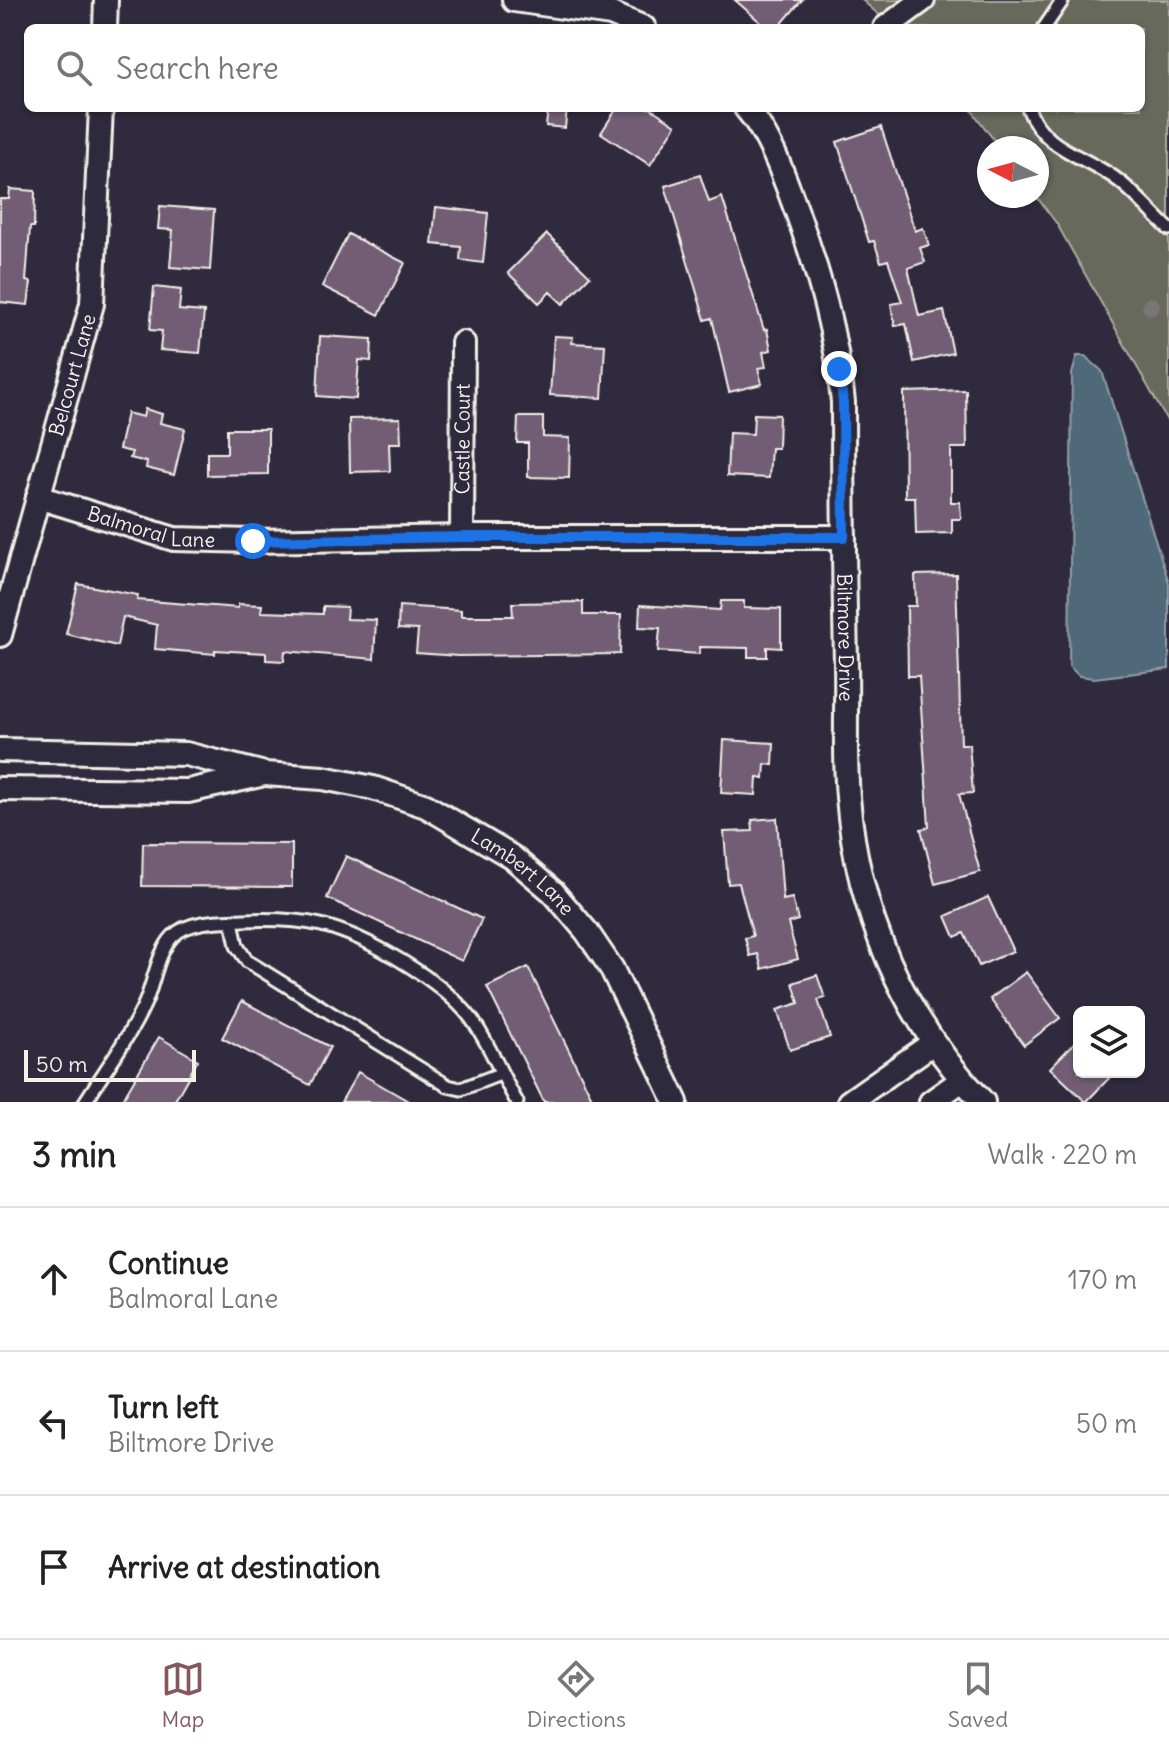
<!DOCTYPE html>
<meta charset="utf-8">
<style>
body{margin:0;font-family:Delius,sans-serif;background:#f6f6f6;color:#222}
.controls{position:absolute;right:24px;bottom:24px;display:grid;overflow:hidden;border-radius:12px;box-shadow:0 2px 6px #0004}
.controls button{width:72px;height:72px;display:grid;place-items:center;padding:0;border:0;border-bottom:2px solid #e0e0e0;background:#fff;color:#222;font:40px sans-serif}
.compass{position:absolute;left:977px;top:136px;width:72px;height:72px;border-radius:50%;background:#fff;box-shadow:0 2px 6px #0004;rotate:276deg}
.scale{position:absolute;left:24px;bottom:20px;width:172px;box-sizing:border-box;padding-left:8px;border:4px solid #f4f1e8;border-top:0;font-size:22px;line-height:28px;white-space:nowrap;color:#f4f1e8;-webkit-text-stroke:6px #2f2a3d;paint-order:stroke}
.stop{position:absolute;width:24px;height:24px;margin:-18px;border:6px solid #1a73e8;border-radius:50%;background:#fff}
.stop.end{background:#1a73e8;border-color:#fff;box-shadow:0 2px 8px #0008}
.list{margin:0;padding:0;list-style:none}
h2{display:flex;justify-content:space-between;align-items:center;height:104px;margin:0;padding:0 32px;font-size:34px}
h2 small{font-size:26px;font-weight:400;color:#767676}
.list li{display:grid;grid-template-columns:52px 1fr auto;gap:24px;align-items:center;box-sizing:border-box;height:144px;padding:0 32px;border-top:2px solid #e0e0e0}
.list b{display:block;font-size:30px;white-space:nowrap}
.list p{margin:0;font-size:26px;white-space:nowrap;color:#767676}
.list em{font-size:26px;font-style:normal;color:#767676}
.icon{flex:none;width:44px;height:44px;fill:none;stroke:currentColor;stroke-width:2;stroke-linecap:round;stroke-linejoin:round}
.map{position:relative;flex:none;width:1169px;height:1102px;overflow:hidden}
.search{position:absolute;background:#fff;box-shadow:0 2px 6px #0004;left:24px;right:24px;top:24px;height:88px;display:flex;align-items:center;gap:20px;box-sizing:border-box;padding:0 28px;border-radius:12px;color:#767676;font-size:30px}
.sheet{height:536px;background:#fff}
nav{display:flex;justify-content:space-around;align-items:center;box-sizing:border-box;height:112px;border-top:2px solid #e0e0e0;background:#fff;font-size:22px;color:#767676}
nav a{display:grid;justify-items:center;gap:4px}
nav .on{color:#85585c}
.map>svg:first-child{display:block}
.green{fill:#66695b;stroke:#adada2;stroke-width:2}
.water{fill:#50697a;stroke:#929fa6;stroke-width:2}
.building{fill:#725d74;stroke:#f4f1e8;stroke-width:2}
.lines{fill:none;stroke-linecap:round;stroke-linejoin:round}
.service-casing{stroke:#f4f1e8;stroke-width:17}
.minor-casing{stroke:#f4f1e8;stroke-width:28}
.service{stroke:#2f2a3d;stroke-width:11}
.minor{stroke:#2f2a3d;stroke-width:22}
.tree{fill:#787678}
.route{stroke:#1a73e8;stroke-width:10}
.labels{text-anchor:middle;stroke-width:8;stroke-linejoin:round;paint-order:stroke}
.street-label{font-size:20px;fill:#f4f1e8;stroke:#2f2a3d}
</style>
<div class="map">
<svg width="1169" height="1102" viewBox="0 0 1169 1102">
<rect width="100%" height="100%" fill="#2f2a3d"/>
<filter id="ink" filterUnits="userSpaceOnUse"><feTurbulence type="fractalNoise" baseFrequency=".0125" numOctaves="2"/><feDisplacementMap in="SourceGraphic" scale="16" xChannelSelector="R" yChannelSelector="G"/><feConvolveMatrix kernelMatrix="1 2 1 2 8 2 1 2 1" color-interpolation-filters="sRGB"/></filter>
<g filter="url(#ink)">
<path class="green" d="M 862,0 L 1169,0 L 1169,424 L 1057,224 L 1036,196 L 1037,148 L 1000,148 L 970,108 L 1141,108 L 1141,28 L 894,28 Z"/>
<path class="water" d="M 1077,356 L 1085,356 L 1102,371 L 1169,583 L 1169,669 L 1094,678 L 1079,676 L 1069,666 L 1072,374 Z"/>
<path class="building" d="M 735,0 L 802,0 L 778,28 L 767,28 Z
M 548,108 L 567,108 L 565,128 L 546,126 Z
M 617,108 L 650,108 L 676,125 L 650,165 L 601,133 Z
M 881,127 L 915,231 L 923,228 L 929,245 L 920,248 L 925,262 L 908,268 L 919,316 L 944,311 L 953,353 L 914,362 L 906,324 L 895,326 L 891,304 L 902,302 L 888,260 L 881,262 L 874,241 L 869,242 L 862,220 L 837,142 Z
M 700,175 L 709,202 L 722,197 L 764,330 L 767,329 L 771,350 L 763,352 L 766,367 L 758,368 L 762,384 L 729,392 L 712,318 L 705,320 L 665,186 Z
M 10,189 L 35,191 L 34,227 L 30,227 L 26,281 L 31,282 L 28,305 L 0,302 L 0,199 L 9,199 Z
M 160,206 L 214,210 L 210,270 L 170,267 L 173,230 L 158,229 Z
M 436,207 L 488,213 L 483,263 L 460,260 L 461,247 L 432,244 Z
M 348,234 L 405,263 L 379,315 L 322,286 Z
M 547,234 L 590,276 L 563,304 L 550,292 L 539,303 L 508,273 Z
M 154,287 L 181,290 L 179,310 L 204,312 L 200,353 L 160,350 L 162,331 L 150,330 Z
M 320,336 L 372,339 L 371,361 L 359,360 L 356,399 L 317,396 Z
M 554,336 L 573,337 L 572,343 L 605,345 L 602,398 L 550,395 Z
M 966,390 L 967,448 L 951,448 L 951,502 L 960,502 L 961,519 L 952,519 L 952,533 L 916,534 L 915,497 L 905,497 L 904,392 Z
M 145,409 L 162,414 L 160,423 L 185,429 L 174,475 L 146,468 L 147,462 L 130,458 L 132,452 L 119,449 L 127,413 L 143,417 Z
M 754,414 L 779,415 L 778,448 L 771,448 L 769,478 L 727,476 L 729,433 L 753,434 Z
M 518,417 L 543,417 L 543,437 L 570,438 L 569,478 L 528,477 L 528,443 L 517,443 Z
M 400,418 L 401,443 L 389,443 L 390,471 L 350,472 L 349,419 Z
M 227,429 L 268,429 L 268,474 L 207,475 L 207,453 L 227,453 Z
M 956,574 L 961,744 L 969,744 L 973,793 L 959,794 L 980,872 L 935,884 L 921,829 L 929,827 L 919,676 L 908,676 L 907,606 L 916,606 L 915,575 Z
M 78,584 L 138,595 L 137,600 L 238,608 L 238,604 L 262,605 L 261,612 L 323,614 L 323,606 L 347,607 L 346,619 L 376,620 L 374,659 L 285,651 L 284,661 L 266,660 L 266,653 L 215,650 L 215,654 L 155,649 L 157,625 L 123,617 L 117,646 L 66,634 Z
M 721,601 L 744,601 L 744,608 L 781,609 L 781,648 L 767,647 L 767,657 L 748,657 L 748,648 L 700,647 L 699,654 L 658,651 L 660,628 L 639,627 L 640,605 L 720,610 Z
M 583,602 L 583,615 L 621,615 L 620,654 L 458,656 L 416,653 L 418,630 L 398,629 L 399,606 L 461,610 L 461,616 L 513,616 L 512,603 Z
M 724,740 L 774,743 L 773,765 L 765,764 L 764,778 L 757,777 L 756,795 L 721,793 Z
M 777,818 L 783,900 L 792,898 L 798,920 L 788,923 L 798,959 L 762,969 L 758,954 L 750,956 L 745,938 L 753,936 L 739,883 L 728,884 L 724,832 L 753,831 L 752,820 Z
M 143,843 L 292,844 L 292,887 L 142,886 Z
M 346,856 L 482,919 L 462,961 L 327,898 Z
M 988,897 L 1013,951 L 979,966 L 964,933 L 955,937 L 946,916 Z
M 528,967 L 594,1102 L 544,1102 L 487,987 Z
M 1026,972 L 1060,1018 L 1024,1045 L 990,999 Z
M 817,975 L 825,998 L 818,1000 L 830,1037 L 790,1050 L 777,1010 L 799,1003 L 793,983 Z
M 242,1001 L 330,1047 L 310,1085 L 222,1038 Z
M 159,1037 L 198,1060 L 174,1102 L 121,1102 Z
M 1079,1038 L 1079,1072 L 1115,1072 L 1086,1102 L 1050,1068 Z
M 358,1072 L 410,1102 L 341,1102 Z"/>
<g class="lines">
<defs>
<path id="service" d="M 1044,28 L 1063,0
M 1028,108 C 1044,151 1087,156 1119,181 C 1137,195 1153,214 1169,229
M 232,921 L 237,946 L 247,961 L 448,1086 L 461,1089 L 500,1074
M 85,1102 C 105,1070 129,1038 145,1003 C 154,983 157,953 173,936 C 189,920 221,921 243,920 C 269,919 295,919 321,925 C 367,936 441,980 470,1017 C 487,1038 502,1077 517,1102"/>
<g id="minor">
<path d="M 514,0 L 611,14 L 644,28"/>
<path d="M 105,28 L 106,0"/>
<path d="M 885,28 L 923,0"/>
<path id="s1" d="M 746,108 C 771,137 784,177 797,212 C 820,277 836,333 843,402 C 843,489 844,576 846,663 C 847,708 844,753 848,797 C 857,910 903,1020 983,1102"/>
<path id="s2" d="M 38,497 L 174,539 L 253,541 L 462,537 L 844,537"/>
<path id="s3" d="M 462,537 L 463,343"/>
<path id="s4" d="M 0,635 L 92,304 L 101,108"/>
<path id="s5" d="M 0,750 L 186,754 L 265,774 L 323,778 L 373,788 L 426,806 L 512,857 L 553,892 L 587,932 L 612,969 L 676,1102"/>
<path d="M 0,789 L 188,791 L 260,775"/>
<path d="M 849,1102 L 933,1043"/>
<path d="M 931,1102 L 962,1080"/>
</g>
</defs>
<use href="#service" class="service-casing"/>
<use href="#minor" class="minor-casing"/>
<use href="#service" class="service"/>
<use href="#minor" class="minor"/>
</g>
<circle class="tree" cx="1151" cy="306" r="9"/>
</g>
<g class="lines" filter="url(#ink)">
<path class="route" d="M 253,541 L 462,537 L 844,537 L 843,402 L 839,369"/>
</g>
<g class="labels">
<g class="street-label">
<text dy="7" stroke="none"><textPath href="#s4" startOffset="270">Belcourt Lane</textPath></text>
<text dy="7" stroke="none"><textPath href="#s3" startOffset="98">Castle Court</textPath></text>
<text dy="7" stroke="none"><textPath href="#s2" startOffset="118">Balmoral Lane</textPath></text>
<text dy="7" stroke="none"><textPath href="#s1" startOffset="548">Biltmore Drive</textPath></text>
<text dy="7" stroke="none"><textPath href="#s5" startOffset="550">Lambert Lane</textPath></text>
</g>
</g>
</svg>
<div class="controls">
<button><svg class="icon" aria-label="layers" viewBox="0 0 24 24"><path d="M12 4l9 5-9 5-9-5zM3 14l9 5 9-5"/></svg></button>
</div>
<svg class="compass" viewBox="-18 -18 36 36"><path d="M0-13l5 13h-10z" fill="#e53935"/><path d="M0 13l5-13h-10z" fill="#767676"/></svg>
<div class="scale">50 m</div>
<div class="stop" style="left:253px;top:541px"></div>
<div class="stop end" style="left:839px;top:369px"></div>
<div class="search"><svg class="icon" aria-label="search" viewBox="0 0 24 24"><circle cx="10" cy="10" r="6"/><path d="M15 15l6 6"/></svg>Search here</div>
</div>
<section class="sheet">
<h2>3 min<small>Walk · 220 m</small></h2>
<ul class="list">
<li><svg class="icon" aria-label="ahead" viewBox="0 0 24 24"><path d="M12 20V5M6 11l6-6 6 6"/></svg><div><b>Continue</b><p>Balmoral Lane</p></div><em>170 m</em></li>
<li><svg class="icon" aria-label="left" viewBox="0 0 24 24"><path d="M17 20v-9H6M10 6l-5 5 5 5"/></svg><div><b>Turn left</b><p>Biltmore Drive</p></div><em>50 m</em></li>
<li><svg class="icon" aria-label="arrive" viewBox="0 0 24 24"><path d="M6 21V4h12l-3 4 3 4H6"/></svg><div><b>Arrive at destination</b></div></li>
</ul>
</section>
<nav>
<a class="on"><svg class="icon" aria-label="map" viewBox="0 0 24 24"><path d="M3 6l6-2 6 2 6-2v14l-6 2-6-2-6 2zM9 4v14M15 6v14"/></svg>Map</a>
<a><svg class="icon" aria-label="directions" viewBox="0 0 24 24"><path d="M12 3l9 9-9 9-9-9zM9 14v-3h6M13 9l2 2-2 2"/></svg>Directions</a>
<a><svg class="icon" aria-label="saved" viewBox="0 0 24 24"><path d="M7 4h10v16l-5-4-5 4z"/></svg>Saved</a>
</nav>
